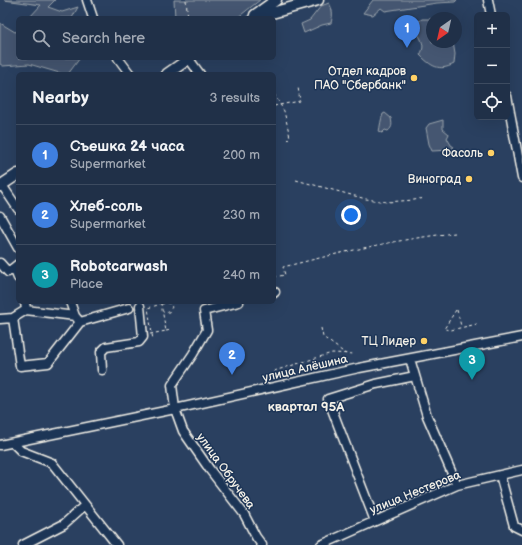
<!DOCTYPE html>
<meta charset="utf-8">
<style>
body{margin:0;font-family:"Balsamiq Sans",sans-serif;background:#2d3c52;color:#f1f3f6}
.controls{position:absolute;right:12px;top:12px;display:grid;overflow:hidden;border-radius:6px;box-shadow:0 4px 16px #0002}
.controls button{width:36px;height:36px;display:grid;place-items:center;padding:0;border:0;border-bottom:1px solid #3d4b60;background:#203048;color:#f1f3f6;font:20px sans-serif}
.compass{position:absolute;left:426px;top:12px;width:36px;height:36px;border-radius:50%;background:#203048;box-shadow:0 4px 16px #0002;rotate:214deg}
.you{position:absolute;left:351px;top:215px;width:14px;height:14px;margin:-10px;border:3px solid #fff;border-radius:50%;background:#1a73e8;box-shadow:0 0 0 6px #1a73e833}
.badge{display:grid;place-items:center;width:26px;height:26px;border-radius:50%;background:#e797bd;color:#fff;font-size:13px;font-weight:700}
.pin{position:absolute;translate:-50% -33px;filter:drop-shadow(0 1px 2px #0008)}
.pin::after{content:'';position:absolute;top:21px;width:14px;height:12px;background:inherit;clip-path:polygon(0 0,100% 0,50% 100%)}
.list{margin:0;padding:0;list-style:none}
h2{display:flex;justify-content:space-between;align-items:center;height:52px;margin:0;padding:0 16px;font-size:17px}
h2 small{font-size:13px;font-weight:400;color:#a2a9b4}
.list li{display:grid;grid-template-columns:26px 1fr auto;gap:12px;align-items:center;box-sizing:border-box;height:60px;padding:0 16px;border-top:1px solid #3d4b60}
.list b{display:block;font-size:15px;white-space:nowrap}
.list p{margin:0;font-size:13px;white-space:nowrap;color:#a2a9b4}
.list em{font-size:13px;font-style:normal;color:#a2a9b4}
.icon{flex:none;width:22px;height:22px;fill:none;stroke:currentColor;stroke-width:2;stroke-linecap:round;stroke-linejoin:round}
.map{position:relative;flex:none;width:522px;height:545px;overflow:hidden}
.search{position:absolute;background:#203048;box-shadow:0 4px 16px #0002;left:16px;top:16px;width:260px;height:44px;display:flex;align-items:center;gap:10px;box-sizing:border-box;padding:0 14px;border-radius:6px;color:#a2a9b4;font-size:15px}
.panel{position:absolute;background:#203048;box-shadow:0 4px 16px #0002;left:16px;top:72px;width:260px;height:232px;border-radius:6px}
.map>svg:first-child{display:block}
.green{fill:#445771;stroke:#9ca4ac}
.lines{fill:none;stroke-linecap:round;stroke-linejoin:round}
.minor-casing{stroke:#f4f1e8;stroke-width:11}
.major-casing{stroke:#f4f1e8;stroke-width:13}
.path{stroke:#f4f1e8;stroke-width:1;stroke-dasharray:3 3;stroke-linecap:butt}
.minor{stroke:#1d3557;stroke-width:8}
.major{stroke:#1d3557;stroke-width:10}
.poi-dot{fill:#ffd166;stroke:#1d3557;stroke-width:1.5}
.labels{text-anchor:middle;stroke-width:3;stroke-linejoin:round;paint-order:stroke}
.poi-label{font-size:12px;fill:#f4f1e8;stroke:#1d3557;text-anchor:end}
.street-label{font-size:12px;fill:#f4f1e8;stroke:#1d3557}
.neighbourhood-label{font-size:13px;font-weight:bold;fill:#f4f1e8;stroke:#1d3557}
</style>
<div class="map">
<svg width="522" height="545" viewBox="0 0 522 545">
<rect width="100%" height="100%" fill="#2a4060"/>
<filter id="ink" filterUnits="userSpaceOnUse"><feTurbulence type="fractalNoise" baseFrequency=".025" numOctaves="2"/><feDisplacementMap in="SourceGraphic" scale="8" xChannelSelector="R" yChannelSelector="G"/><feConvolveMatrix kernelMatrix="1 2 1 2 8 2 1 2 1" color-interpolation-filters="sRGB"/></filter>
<g filter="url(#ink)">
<path class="green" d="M 4,0 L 55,0 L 48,7 L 62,12 L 78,7 L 72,18 L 29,18 L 41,5 Z
M 174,0 L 260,0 L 237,18 L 175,18 Z
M 373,0 L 457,0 L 455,2 L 437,3 L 385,11 L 381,8 L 373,15 L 363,13 Z
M 329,3 C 333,10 333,15 331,23 L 322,25 L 304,33 L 301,24 L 310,20 L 321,6 Z
M 422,19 L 432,19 L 432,42 L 453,42 L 455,54 L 454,64 C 439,72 431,66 420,55 C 429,41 414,36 416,23 Z
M 0,23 L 15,32 L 18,31 L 18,58 L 80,58 L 68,74 L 63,74 L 29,64 L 3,66 L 0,64 Z
M 385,113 L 391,118 C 392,124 393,127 388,131 L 385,130 L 382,133 L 379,132 C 380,126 381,119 383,114 Z
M 443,120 L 443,129 L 449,134 L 447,138 L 451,145 L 454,147 L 450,150 L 432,151 L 429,144 L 426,128 L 429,124 Z"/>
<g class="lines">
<defs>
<path id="minor" d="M 87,0 L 93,18
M 488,0 L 491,15
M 118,58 L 130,74
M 189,59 L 200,74
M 507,96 L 522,178
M 2,185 L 18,209
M 0,216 L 18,248
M 0,263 L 8,272 L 18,264
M 14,268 L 18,278
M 274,293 L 275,292
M 70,302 L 75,316
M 239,302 L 204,311 L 207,330 L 193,354 L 172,385 L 175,409 L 183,431 L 210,470 L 244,514 L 256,537 L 262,545
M 26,310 L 75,316 L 80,322
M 13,318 L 26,310 L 25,302
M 0,319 L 13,318 L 20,366 L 48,363 L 80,322 L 129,308
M 410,359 L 427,416 L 457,485
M 102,370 L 101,352 L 106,347 L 139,342 L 143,337 L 140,306
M 13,443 L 21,451 L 52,463 L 117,545
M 0,445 L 175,409 L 359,368 L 522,337
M 500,475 L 514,526 L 522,530
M 375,521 L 328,399 L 376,384 L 415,376
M 23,545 L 64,524 L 85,505
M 321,545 L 457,485 L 522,470"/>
<path id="major" d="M 255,15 L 276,0
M 254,18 L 318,0
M 167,74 L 190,58
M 0,186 L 18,174"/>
</defs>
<use href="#minor" class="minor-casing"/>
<use href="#major" class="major-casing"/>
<path class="path" d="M 186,0 L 188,18
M 274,94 L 284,111 L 290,137 L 287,140
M 274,106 L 300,101 L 298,87
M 296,180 L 366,199 L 387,202 L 414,200 L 425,198
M 274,277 L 285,275 L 283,267 C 339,253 397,239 455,233
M 161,304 L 169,303 L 172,307 L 169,312 L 163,312
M 456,310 L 444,329 L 451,330 L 477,324
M 457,310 L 461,326
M 321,328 L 323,337 L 346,354
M 166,331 L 171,330
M 150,334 L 166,331 L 161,304 L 148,308 L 153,340
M 274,371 L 332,353 L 355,354"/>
<use href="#minor" class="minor"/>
<use href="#major" class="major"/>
</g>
</g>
<g class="poi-dot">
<circle cx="414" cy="78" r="4"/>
<circle cx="491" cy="153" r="4"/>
<circle cx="469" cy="179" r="4"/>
<circle cx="424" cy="341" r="4"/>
</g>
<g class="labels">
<g class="poi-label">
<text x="406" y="75">Отдел кадров<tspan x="406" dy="14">ПАО "Сбербанк"</tspan></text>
<text x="483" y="157">Фасоль</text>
<text x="461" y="183">Виноград</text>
<text x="416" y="345">ТЦ Лидер</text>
</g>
<g class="street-label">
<text transform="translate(305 368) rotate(-13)" y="4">улица Алёшина</text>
<text transform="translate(226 471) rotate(54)" y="4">улица Обручева</text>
<text transform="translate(415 492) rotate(-22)" y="4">улица Нестерова</text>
</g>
<g class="neighbourhood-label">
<text x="306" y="411">квартал 95А</text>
</g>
</g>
</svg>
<div class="controls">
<button>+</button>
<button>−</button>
<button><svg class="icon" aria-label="locate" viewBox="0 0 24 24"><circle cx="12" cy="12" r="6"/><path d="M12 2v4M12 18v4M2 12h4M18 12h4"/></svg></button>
</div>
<svg class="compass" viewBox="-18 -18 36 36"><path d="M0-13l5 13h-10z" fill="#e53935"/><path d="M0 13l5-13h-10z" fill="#a2a9b4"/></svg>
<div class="you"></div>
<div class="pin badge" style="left:407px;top:48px;background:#3f7fe0">1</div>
<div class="pin badge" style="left:232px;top:375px;background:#3f7fe0">2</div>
<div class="pin badge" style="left:472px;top:380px;background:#0f9aa8">3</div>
<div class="search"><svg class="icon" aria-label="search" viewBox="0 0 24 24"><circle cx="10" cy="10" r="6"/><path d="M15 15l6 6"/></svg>Search here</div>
<section class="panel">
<h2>Nearby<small>3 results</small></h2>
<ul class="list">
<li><span class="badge" style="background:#3f7fe0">1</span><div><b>Съешка 24 часа</b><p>Supermarket</p></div><em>200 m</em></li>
<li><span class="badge" style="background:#3f7fe0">2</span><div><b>Хлеб-соль</b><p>Supermarket</p></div><em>230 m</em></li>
<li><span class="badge" style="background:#0f9aa8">3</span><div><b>Robotcarwash</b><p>Place</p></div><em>240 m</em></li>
</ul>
</section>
</div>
